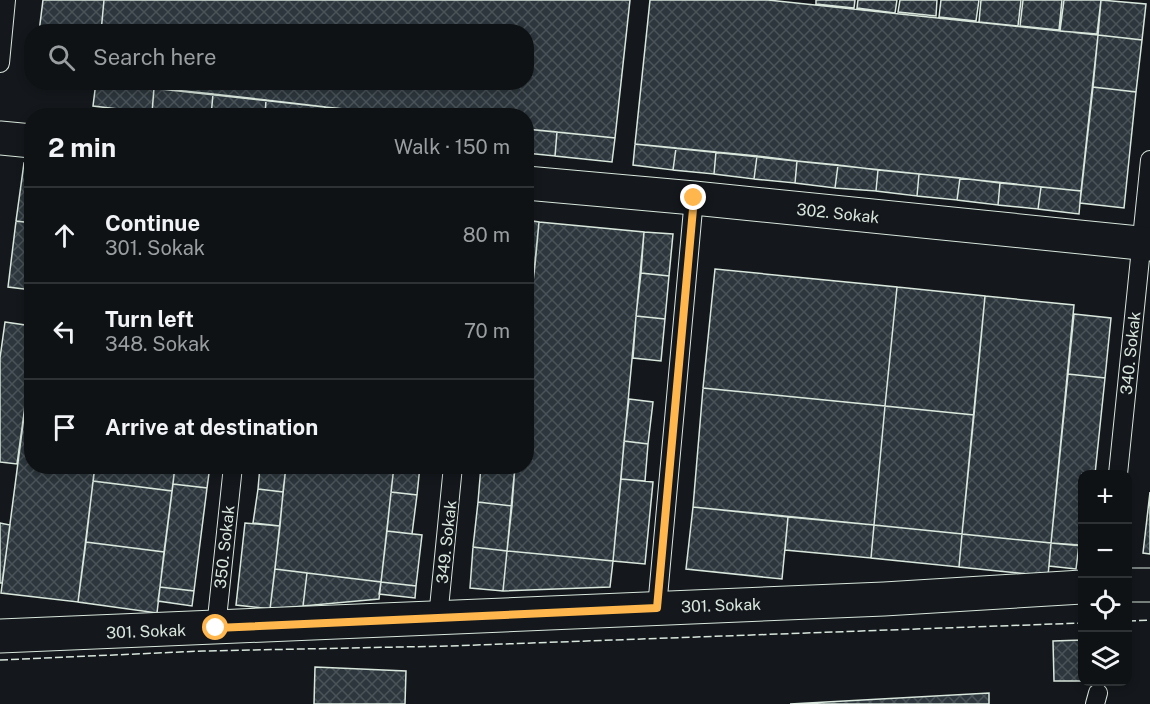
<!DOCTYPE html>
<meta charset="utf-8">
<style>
body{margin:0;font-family:"Public Sans",sans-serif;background:#1d2022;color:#f1f3f6}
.controls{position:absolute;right:18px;bottom:18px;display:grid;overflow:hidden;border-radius:12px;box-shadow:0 3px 9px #0003}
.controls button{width:54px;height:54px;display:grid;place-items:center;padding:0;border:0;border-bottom:2px solid #2f3234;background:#0f1215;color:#f1f3f6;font:30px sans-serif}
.stop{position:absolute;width:18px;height:18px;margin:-14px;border:4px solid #ffb74d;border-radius:50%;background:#fff}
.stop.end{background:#ffb74d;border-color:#fff;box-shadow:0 2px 6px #0008}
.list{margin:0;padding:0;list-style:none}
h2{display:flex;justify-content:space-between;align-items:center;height:78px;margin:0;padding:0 24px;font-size:26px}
h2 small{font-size:20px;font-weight:400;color:#9b9ea0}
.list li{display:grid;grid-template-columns:39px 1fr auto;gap:18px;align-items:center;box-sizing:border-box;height:96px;padding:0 24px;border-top:2px solid #2f3234}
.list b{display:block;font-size:22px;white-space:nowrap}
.list p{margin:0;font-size:20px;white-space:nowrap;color:#9b9ea0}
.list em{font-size:20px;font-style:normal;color:#9b9ea0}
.icon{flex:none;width:33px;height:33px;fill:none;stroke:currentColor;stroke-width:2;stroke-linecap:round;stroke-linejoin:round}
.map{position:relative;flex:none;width:1150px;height:704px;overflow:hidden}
.search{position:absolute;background:#0f1215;box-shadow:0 3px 9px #0003;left:24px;top:24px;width:510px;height:66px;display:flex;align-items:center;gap:15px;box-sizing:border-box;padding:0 21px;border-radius:24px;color:#9b9ea0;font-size:22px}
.panel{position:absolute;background:#0f1215;box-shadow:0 3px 9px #0003;left:24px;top:108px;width:510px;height:366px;border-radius:24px}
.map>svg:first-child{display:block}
.building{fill:url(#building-cross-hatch);stroke:#d8e6dc;stroke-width:1.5}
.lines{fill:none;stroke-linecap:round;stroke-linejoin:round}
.service-casing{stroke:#d8e6dc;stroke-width:20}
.tertiary-casing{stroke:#d8e6dc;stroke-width:35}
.service{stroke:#14181c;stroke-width:18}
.tertiary{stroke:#14181c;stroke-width:33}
.fence{stroke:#d8e6dc;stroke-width:1.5;stroke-dasharray:8 3;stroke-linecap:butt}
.route{stroke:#ffb74d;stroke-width:8}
.labels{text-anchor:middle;stroke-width:4.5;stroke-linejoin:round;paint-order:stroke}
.street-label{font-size:16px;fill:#d8e6dc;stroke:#14181c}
</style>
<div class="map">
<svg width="1150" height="704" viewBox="0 0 1150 704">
<defs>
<pattern id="building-cross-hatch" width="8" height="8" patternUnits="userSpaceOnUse" patternTransform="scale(1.5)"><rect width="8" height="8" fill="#2c363c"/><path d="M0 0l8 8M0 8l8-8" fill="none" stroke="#4a5358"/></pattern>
</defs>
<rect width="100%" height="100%" fill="#14181c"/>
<path class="building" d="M 43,0 L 104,0 L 101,32 L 39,32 Z
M 104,0 L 630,0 L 615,138 L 526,129 L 526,116 L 406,116 L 96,82 L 526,82 L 526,32 L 101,32 Z
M 650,0 L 768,0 L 1098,35 L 1081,191 L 635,144 Z
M 816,0 L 855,0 L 854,8 L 816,4 Z
M 858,0 L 897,0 L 895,13 L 857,8 Z
M 900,0 L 937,0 L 936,16 L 898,12 Z
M 941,0 L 979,0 L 976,21 L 939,17 Z
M 981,0 L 1021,0 L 1018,26 L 979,22 Z
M 1023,0 L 1062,0 L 1059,30 L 1020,26 Z
M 1064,0 L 1101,0 L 1097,34 L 1060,31 Z
M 1101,0 L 1146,4 L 1142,40 L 1098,35 Z
M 1098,35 L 1142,40 L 1136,92 L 1093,87 Z
M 96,82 L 154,88 L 152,113 L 93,106 Z
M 1093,87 L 1136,92 L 1124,208 L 1080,203 Z
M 154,88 L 213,94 L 211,116 L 152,113 Z
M 213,94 L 266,100 L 265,116 L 211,116 Z
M 266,100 L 325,107 L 324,116 L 265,116 Z
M 325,107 L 383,113 L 383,116 L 324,116 Z
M 526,129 L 557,132 L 555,156 L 526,153 Z
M 557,132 L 615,138 L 612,162 L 555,156 Z
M 635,144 L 676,148 L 673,170 L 633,165 Z
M 676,148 L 716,152 L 714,174 L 673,170 Z
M 716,152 L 757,156 L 754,179 L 714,174 Z
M 757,156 L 797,161 L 795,183 L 754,179 Z
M 797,161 L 838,165 L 835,188 L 795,183 Z
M 24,163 L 32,163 L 32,223 L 16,221 Z
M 838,165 L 878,170 L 876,191 L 835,188 Z
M 878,170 L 919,174 L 917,196 L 876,191 Z
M 919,174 L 960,178 L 957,200 L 917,196 Z
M 960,178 L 1000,183 L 998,205 L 957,200 Z
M 1000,183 L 1041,187 L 1038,209 L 998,205 Z
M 1041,187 L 1081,191 L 1079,214 L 1038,209 Z
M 526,220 L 539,222 L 535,265 L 526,264 Z
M 16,221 L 32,223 L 32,290 L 8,287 Z
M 539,222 L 644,232 L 613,561 L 507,551 L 515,466 L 526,466 L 526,351 Z
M 644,232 L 673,234 L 669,276 L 641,273 Z
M 526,264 L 535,265 L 530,307 L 526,307 Z
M 715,269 L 897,287 L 885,406 L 703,388 Z
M 641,273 L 669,276 L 665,319 L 636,316 Z
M 897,287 L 985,296 L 974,415 L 885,406 Z
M 985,296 L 1074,305 L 1051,543 L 962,534 Z
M 1074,314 L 1111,318 L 1105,378 L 1068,374 Z
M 636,316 L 665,319 L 661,361 L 633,358 Z
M 5,322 L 32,326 L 32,355 L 17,464 L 0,462 L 0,358 Z
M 32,355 L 32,466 L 95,466 L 78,602 L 1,593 Z
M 1068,374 L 1105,378 L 1095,474 L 1082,474 L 1082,546 L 1051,543 Z
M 703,388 L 885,406 L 874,525 L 693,507 Z
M 629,399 L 653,402 L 648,444 L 624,441 Z
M 885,406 L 974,415 L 962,534 L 874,525 Z
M 624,441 L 648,444 L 645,481 L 621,479 Z
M 95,466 L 175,466 L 172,491 L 93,481 Z
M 175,466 L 210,466 L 207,488 L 173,484 Z
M 260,466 L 286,466 L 283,492 L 258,489 Z
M 286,466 L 394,466 L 381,582 L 275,569 Z
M 394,466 L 420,466 L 417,495 L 391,492 Z
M 481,466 L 515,466 L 512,506 L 478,502 Z
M 621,479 L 653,482 L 645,564 L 613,561 Z
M 93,481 L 172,491 L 164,552 L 86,542 Z
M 173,484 L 207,488 L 194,591 L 160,587 Z
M 258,489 L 283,492 L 280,526 L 253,523 Z
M 391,492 L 417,495 L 412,534 L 387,531 Z
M 1150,492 L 1150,554 L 1143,553 Z
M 478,502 L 512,506 L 507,551 L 473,547 Z
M 693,507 L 788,517 L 782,579 L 686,569 Z
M 788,517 L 874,525 L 871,558 L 785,550 Z
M 0,523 L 10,525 L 2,583 L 0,583 Z
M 245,523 L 280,526 L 270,609 L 236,605 Z
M 874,525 L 962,534 L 959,567 L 871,558 Z
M 387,531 L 422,535 L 416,586 L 381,582 Z
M 962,534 L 1051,543 L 1048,576 L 959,567 Z
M 86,542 L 164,552 L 157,613 L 78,602 Z
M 1051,543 L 1079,545 L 1076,569 L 1049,566 Z
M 473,547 L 507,551 L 503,591 L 470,588 Z
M 507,551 L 613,561 L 610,587 L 503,591 Z
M 275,569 L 307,573 L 303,606 L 270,609 Z
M 307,573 L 381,582 L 379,599 L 303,606 Z
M 381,582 L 416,586 L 415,598 L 379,594 Z
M 160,587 L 194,591 L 192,606 L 158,601 Z
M 1082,640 L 1082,681 L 1054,681 L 1053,641 Z
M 315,667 L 406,671 L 405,704 L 314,704 Z
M 989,693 L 989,704 L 790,704 Z"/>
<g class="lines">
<defs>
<path id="service" d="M 0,63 L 6,0
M 1118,474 L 1150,160
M 657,608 L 694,198
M 438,618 L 453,466
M 216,628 L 233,466
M 1095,704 L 1098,693"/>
<path id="tertiary" d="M 0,138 L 32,141
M 526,183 L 694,198 L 1150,244
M 1128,585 L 1150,585
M 0,636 L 884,599 L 1082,587"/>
</defs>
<use href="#service" class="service-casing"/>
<use href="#tertiary" class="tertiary-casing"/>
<use href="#service" class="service"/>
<use href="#tertiary" class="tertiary"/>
<path class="fence" d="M 1128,621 L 1150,620
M 0,660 L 203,651 L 449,646 L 1082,623"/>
</g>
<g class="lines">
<path class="route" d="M 216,628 L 657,608 L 694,198"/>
</g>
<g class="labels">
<g class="street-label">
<text transform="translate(838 213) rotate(6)" y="6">302. Sokak</text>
<text transform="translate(1130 353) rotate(-84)" y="6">340. Sokak</text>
<text transform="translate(446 542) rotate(-84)" y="6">349. Sokak</text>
<text transform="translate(224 547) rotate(-84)" y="6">350. Sokak</text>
<text transform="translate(721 605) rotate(-2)" y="6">301. Sokak</text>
<text transform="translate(146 631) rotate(-2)" y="6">301. Sokak</text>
</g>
</g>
</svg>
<div class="controls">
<button>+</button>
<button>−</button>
<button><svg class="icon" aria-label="locate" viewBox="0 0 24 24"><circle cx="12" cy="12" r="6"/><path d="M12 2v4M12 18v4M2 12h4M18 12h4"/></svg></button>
<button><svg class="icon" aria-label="layers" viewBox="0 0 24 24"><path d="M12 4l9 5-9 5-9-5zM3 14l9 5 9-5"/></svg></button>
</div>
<div class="stop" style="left:216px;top:628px"></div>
<div class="stop end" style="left:694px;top:198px"></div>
<div class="search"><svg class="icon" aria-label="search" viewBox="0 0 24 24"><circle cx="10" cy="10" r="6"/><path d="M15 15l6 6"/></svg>Search here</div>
<section class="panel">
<h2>2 min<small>Walk · 150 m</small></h2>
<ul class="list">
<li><svg class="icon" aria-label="ahead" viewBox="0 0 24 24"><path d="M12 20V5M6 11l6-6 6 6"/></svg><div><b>Continue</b><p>301. Sokak</p></div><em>80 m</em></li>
<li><svg class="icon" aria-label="left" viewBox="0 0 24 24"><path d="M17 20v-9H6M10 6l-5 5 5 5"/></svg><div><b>Turn left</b><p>348. Sokak</p></div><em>70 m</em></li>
<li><svg class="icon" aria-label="arrive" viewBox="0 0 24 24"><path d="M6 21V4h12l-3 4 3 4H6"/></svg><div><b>Arrive at destination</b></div></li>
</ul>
</section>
</div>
